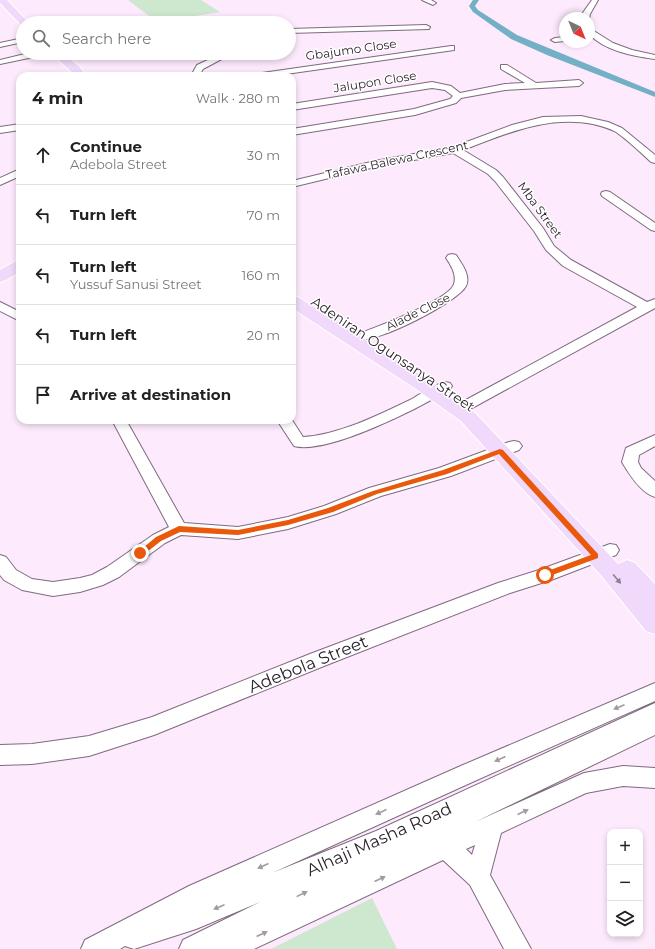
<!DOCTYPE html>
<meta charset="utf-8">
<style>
body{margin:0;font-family:Montserrat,sans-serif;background:#f6f6f6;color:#222}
.controls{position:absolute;right:12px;bottom:12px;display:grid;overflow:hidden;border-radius:8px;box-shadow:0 2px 6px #0003}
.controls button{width:36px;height:36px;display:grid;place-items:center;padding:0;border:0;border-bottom:1px solid #e0e0e0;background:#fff;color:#222;font:20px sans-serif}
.compass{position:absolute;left:559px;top:12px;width:36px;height:36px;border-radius:50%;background:#fff;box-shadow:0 2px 6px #0003;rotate:137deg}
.stop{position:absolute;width:12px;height:12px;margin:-9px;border:3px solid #ea580c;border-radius:50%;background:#fff}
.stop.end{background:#ea580c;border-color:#fff;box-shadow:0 1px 4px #0008}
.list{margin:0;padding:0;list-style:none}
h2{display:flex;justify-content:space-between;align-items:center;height:52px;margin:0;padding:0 16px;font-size:17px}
h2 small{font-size:13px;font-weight:400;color:#767676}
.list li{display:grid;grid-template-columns:26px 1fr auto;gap:12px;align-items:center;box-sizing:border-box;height:60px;padding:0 16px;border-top:1px solid #e0e0e0}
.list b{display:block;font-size:15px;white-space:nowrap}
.list p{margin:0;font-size:13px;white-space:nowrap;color:#767676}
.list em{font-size:13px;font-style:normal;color:#767676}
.icon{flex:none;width:22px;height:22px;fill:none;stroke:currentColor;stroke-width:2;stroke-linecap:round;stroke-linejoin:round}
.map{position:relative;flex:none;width:655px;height:949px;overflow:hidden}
.search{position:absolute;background:#fff;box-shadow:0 2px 6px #0003;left:16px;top:16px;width:280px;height:44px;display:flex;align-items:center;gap:10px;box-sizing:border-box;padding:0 14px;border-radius:22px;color:#767676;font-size:15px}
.panel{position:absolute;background:#fff;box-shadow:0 2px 6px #0003;left:16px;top:72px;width:280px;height:352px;border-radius:12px}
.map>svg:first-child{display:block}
.green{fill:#cee8cf}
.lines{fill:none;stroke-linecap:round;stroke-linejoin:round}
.canal{fill:#74b0c5;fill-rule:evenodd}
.minor-casing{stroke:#7f6a7f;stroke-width:2}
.major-casing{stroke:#fff;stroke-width:2}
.minor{fill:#fff;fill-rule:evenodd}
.major{fill:#f0d9fa;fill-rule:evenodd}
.oneway{fill:#8e7e93}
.oneway2{fill:#a09ca0}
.route{fill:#ea580c}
.labels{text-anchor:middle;stroke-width:3;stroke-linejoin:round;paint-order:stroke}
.far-street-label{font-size:12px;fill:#2c232c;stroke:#fff}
.street-label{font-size:14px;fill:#2c232c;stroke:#fff}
.near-street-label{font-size:17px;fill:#2c232c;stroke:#fff}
</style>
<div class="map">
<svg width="655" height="949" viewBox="0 0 655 949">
<rect width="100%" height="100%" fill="#fdeafd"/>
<path class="green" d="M 128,0 L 201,0 L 220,12 L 157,22 Z
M 372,898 L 397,949 L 271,949 Z"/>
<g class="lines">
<path class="canal" d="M 473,0 L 479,0 L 475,6 L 478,10 L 517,35 L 655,92 L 655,97 L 547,55 L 511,39 L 473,12 L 469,6 Z"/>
<defs>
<path id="minor" d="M 422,0 L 431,0 L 436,3 L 433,5 Z
M 592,0 L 598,0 L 590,14 L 589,19 L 582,18 L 582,14 Z
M 426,25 L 430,27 L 429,29 L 289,33 L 289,29 Z
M 589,28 L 613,43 L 632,50 L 655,55 L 655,59 C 633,56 605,51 589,34 Z
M 565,37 L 565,41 L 555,42 L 551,40 L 555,38 Z
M 23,38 L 23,42 L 0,47 L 0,43 Z
M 451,46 L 454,46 L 454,50 L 272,76 L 251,76 L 255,74 Z
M 29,53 L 44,53 L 43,55 L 0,64 L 0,60 Z
M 223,53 L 233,53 L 203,69 L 200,74 L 201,76 L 193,76 L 192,74 L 197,65 Z
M 501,65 L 507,65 L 536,83 L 579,80 L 583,83 L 579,86 L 505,90 L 461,98 L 456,103 L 415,115 L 292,135 L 292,129 L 414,109 L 450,99 L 453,96 L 445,90 L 432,88 L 292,110 L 292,104 L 432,82 L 451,86 L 460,93 L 505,84 L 525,83 L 501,69 Z
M 581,116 L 608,122 L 622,128 L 655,155 L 655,163 L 651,162 C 640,152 629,141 616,132 C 609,128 601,126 593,124 C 547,115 505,134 463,150 L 496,170 L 503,177 L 543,228 L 554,246 L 571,260 L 647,302 L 655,299 L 655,308 L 474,407 L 469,409 L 464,407 L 462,404 L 464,401 L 637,307 L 563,266 L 546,250 L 534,231 L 495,181 L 488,174 L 453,153 L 375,167 L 292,187 L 292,181 L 375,161 L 453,147 L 512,125 L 543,117 Z
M 20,124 L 20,130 L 0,133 L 0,127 Z
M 20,169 L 20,176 L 0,185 L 0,178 Z
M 606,191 L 610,192 L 655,223 L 655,231 L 651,230 L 602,196 L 601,194 L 602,192 Z
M 452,254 L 456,255 C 462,264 471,276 466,286 C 458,302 377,343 361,339 L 359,336 L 361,333 C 379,326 449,300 454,284 C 457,275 451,265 446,258 L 448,255 Z
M 0,302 L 20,312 L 20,321 L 0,311 Z
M 445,382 L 450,383 L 452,386 L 450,389 C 420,408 327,455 294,446 L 277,420 L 292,420 L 303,437 C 338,435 379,415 410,400 C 421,394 433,385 445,382 Z
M 112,420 L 126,420 L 184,523 L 238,527 L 288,517 L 324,506 L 369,488 L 439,468 L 509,442 L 514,441 L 519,442 L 522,446 L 519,450 L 451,476 L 381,496 L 336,514 L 288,529 L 238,539 L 181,535 L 165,543 L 119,577 L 103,585 L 80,592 L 53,596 L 22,590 L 4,580 L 0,575 L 0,555 L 6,557 L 16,570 L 32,579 L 53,582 L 80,578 L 92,575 L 107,567 L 153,535 L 169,527 Z
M 655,435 L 655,446 L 639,455 L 638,462 L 641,468 L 655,481 L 655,497 C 641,493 629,474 622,462 L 626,448 Z
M 610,544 L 616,545 L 619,550 L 616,555 L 551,580 L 510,593 L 324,666 L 154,735 L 89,756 L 32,764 L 0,765 L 0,745 L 32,744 L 89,736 L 152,717 L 310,654 L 498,583 L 539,570 Z
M 655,683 L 655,701 L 479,779 L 272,873 L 376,831 L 655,703 L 655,735 L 475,822 L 584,773 L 623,766 L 655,768 L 655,788 L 623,786 L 586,793 L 501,833 L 490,875 L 531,949 L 504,949 L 470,885 L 443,860 L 254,949 L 179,949 L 183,940 L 260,902 L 196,929 L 134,949 L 125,946 L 120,949 L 81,949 L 85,940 L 189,886 L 463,765 ZM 475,845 L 472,855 L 466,849 Z"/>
<path id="major" d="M 0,0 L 7,0 L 29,23 L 23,23 L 23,26 L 21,25 L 0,3 Z
M 51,53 L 62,53 L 80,67 L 86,76 L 76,76 Z
M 20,260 L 20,272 L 6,280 L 0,282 L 0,270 L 14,262 Z
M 292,296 L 298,297 L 430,381 L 475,413 L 618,564 L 627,560 L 635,563 L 655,584 L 655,634 L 646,631 L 600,574 L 461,421 L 416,389 L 292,308 Z"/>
</defs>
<use href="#minor" class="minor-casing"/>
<use href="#major" class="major-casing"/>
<use href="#minor" class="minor"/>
<use href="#major" class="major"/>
</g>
<defs><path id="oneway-solid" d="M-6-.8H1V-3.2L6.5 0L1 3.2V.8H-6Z"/></defs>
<use class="oneway" href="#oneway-solid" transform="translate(617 579) rotate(50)"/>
<g class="oneway2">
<use href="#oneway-solid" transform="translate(619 707) rotate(157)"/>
<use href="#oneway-solid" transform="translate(500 759) rotate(156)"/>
<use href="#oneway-solid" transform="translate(381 812) rotate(156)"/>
<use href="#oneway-solid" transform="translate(523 812) rotate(-25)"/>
<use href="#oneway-solid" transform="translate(263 866) rotate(156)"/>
<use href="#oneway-solid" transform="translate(380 879) rotate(-25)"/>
<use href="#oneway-solid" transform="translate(302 894) rotate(-26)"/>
<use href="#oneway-solid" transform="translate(219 907) rotate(157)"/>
<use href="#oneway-solid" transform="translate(262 934) rotate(-25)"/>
</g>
<path class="route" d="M 500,449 L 503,450 L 598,554 L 598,558 L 547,577 L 542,577 L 542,573 L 591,555 L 499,454 L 447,474 L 377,494 L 333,512 L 288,525 L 238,535 L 180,532 L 161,541 L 143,555 L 138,555 L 137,553 L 156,537 L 179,526 L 238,530 L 288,520 L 328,508 L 373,491 L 443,470 Z"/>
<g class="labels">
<g class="far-street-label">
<text transform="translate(351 50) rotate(-8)" y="4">Gbajumo Close</text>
<text transform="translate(375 82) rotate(-9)" y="4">Jalupon Close</text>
<text transform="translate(397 160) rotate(-12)" y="4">Tafawa Balewa Crescent</text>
<text transform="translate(540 210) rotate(54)" y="4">Mba Street</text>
<text transform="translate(418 312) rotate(-26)" y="4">Alade Close</text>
</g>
<g class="street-label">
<text transform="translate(393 354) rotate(34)" y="5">Adeniran Ogunsanya Street</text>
</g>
<g class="near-street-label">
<text transform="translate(308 664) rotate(-22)" y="6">Adebola Street</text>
<text transform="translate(379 839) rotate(-24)" y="6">Alhaji Masha Road</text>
</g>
</g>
</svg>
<div class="controls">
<button>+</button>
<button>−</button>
<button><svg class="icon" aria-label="layers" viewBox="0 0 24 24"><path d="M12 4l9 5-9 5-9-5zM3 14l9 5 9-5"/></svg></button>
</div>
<svg class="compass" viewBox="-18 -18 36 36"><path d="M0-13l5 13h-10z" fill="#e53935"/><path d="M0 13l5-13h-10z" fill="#767676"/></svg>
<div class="stop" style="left:545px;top:575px"></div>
<div class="stop end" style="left:140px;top:553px"></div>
<div class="search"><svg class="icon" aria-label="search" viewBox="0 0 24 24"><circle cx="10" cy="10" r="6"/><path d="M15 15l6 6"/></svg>Search here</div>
<section class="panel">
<h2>4 min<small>Walk · 280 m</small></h2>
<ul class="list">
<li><svg class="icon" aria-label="ahead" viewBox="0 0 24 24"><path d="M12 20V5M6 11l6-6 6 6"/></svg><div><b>Continue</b><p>Adebola Street</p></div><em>30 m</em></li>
<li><svg class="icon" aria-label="left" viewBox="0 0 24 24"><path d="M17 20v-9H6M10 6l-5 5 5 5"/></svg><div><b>Turn left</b></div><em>70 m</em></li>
<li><svg class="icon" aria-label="left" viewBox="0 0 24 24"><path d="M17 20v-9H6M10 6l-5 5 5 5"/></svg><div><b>Turn left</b><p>Yussuf Sanusi Street</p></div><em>160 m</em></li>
<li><svg class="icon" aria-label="left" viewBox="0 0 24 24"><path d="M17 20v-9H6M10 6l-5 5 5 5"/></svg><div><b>Turn left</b></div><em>20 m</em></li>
<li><svg class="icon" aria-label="arrive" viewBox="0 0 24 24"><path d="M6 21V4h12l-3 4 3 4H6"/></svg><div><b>Arrive at destination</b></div></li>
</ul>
</section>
</div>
